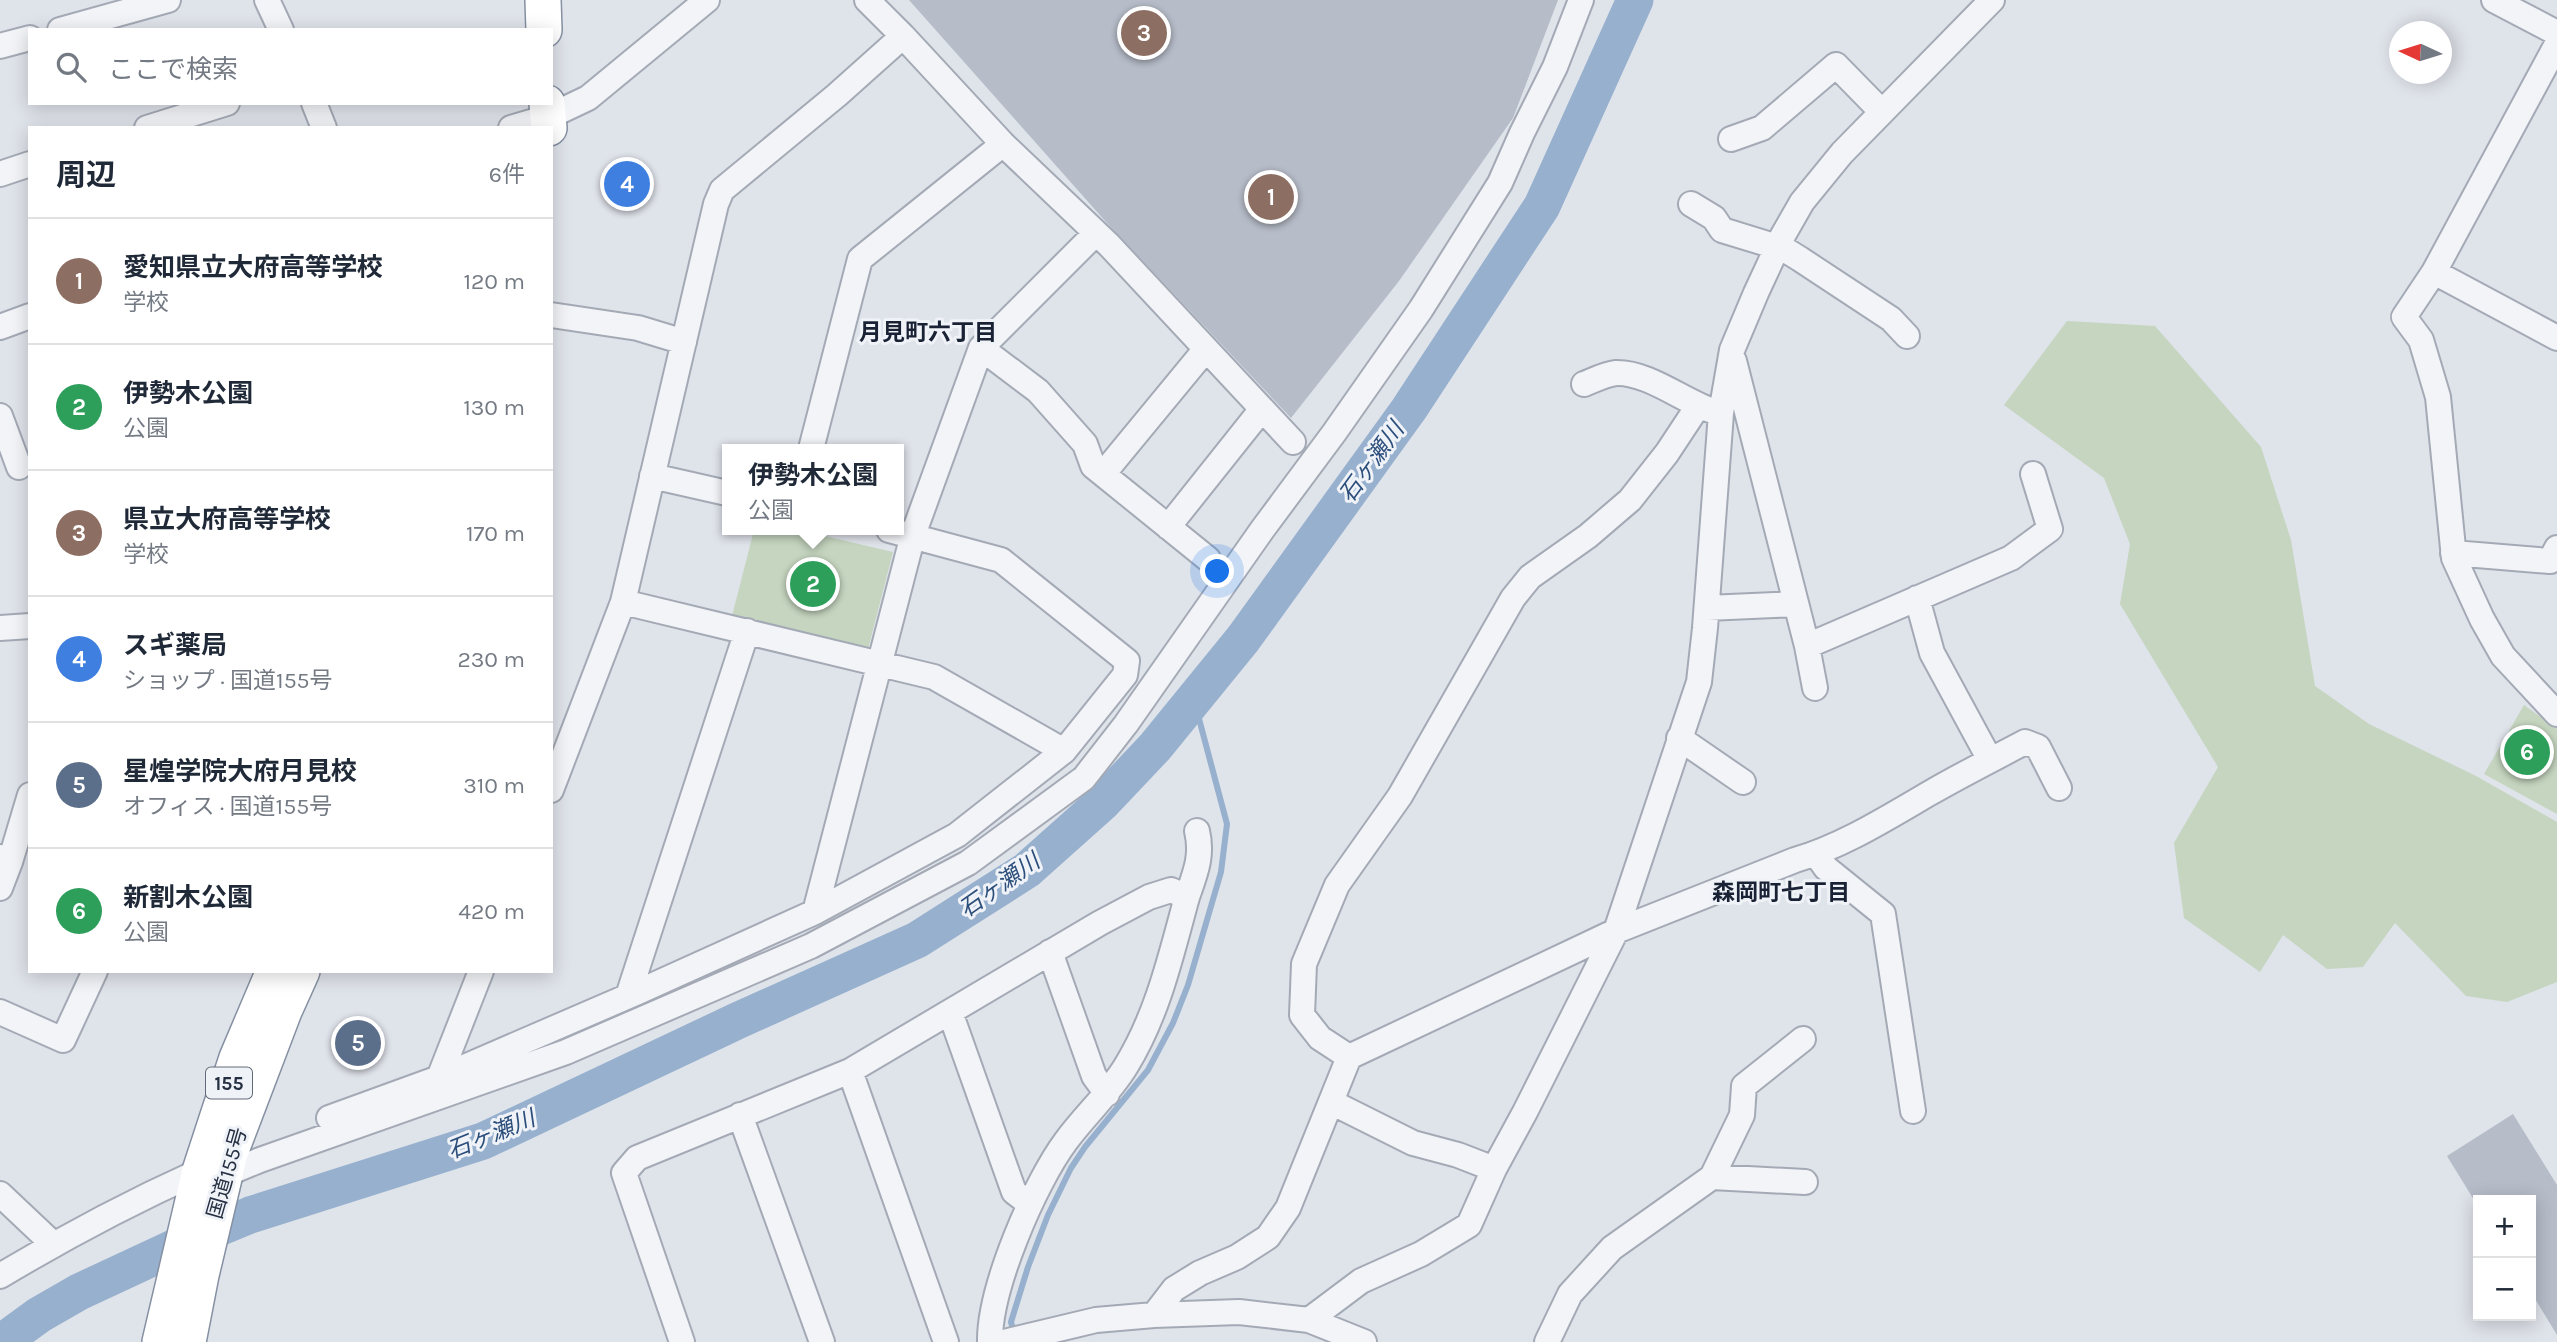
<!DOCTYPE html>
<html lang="ja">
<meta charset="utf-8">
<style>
body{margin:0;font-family:Karla,"Noto Sans JP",sans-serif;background:#f2f2f3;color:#1f2937}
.controls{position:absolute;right:21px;bottom:21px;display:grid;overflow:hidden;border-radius:0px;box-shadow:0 4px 18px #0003}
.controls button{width:63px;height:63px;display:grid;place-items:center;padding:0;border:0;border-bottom:2px solid #e0e1e3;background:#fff;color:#1f2937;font:35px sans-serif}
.compass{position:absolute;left:2389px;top:21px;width:63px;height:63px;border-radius:50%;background:#fff;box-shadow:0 4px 18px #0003;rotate:274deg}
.you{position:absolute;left:1218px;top:572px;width:24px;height:24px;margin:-18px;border:5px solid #fff;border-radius:50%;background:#1a73e8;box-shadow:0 0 0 10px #1a73e833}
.badge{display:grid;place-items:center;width:46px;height:46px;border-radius:50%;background:#b45309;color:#fff;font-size:23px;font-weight:700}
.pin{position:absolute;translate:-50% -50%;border:4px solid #fff;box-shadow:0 2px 7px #0006}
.popup{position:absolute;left:722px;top:444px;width:182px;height:91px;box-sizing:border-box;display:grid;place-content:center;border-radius:0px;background:#fff;filter:drop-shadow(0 2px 5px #0005);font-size:23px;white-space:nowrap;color:#747a83}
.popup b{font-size:26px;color:#1f2937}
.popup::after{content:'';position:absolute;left:50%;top:100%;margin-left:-14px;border:14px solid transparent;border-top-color:#fff}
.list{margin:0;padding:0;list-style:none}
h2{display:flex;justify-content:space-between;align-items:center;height:91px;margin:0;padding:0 28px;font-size:30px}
h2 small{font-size:23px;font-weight:400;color:#747a83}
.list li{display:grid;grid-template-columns:46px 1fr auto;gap:21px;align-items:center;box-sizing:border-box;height:126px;padding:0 28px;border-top:2px solid #e0e1e3}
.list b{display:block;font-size:26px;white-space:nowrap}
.list p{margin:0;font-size:23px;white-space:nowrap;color:#747a83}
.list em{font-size:23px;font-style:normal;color:#747a83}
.icon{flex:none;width:38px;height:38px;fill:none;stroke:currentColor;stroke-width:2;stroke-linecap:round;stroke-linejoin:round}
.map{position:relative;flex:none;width:2557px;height:1342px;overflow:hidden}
.search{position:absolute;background:#fff;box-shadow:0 4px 18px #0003;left:28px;top:28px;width:525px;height:77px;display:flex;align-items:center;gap:18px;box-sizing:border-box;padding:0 24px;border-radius:0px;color:#747a83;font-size:26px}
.panel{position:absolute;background:#fff;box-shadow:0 4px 18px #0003;left:28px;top:126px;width:525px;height:847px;border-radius:0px}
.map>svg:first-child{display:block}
.green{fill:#c5d5bf}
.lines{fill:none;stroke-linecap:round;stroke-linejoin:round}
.stream{stroke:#96b0ce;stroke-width:6}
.river{stroke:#96b0ce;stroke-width:37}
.building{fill:#b6bcc8}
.minor-casing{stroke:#a4aab5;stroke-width:28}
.highway-casing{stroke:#8590a2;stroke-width:38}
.minor{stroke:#f3f4f8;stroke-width:24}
.highway{stroke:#fff;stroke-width:35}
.labels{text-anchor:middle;stroke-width:6;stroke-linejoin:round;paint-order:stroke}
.shield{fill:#eff2f7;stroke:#626a79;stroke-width:2}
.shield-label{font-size:19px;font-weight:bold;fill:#263043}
.street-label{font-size:21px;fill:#263043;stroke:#eff2f7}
.neighbourhood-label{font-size:23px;font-weight:bold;fill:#192134;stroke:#eff2f7}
.water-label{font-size:23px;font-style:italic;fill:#2c4e7b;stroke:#eff2f7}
</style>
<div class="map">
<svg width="2557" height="1342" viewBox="0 0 2557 1342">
<rect width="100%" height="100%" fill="#dfe3ea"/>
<path class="green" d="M 2067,321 L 2155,326 L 2261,447 L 2291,540 L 2315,686 L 2369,724 L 2476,776 L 2557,822 L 2557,982 L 2507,1002 L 2466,996 L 2395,923 L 2363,967 L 2327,969 L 2283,935 L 2260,972 L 2184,918 L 2174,843 L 2218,767 L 2120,604 L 2130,544 L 2104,478 L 2004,405 Z
M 754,530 L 799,530 L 893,552 L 868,649 L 732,616 Z
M 2524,705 L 2557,729 L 2557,814 L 2484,774 Z"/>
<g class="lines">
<path class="stream" d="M 1014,1333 L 1011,1322 L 1028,1267 L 1048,1215 L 1071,1168 L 1085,1147 L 1148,1070 L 1173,1023 L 1188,985 L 1221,872 L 1227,824 L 1194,700"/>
<path class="river" d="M 2,1342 L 39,1315 L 79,1292 L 197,1237 L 250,1215 L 483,1141 L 739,1020 L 917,940 L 1027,870 L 1102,803 L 1155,747 L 1243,639 L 1409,409 L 1542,206 L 1635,0"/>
</g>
<path class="building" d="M 909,0 L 1558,0 L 1513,118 L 1399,281 L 1291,418 L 1106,222 Z
M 2513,1114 L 2557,1185 L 2557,1335 L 2531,1292 L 2531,1200 L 2474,1200 L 2447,1156 Z"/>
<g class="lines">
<defs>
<path id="minor" d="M 267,0 L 281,30
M 867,0 L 903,36 L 1003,144 L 1109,245 L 1293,442
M 2494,0 L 2557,33
M 60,30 L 168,0
M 2557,44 L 2434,272 L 2404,317 L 2421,340 L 2438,397 L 2454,558 L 2482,619 L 2503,656 L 2557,714
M 0,46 L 30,38
M 314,103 L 324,128
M 147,128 L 227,103
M 511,128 L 548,117 L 588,98 L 707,0
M 1731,139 L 1762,128 L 1836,65 L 1882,112
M 0,174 L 30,164
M 1691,204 L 1714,218 L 1722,230 L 1784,249 L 1800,259 L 1891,319 L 1907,336
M 2434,272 L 2557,338
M 551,315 L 638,328 L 684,342
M 0,327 L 30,316
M 981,348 L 1038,391 L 1085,444 L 1093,466 L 1208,559
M 1734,361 L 1807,646 L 1815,688
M 1584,384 C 1594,380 1606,374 1616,373 C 1648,372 1683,401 1713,411
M 0,416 L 19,467
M 811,449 L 860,259 L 1003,144
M 1103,474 L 1206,349
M 652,476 L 727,493
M 1168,527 L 1262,409
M 2453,553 L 2550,561 L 2557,548
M 1917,598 L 1932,653 L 1990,760
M 623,602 L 934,677 L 1064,751
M 1707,608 L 1796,604
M 0,628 L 30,626
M 1807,646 L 2011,558 L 2050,529 L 2033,474
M 1679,738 L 1743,782
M 551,790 L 623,602 L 716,204 L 722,190 L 837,95 L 903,36
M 1816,854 L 1826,868 L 1883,914 L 1913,1111
M 0,857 L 10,862 L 30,795
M 0,888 L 10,862
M 1187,897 C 1195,874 1203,856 1197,831
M 815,912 L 913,535 L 981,348 L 1096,233
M 1050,952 L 1094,1076 L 1107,1094
M 628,996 L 747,631
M 0,1012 L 63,1040 L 95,971
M 950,1012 L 1014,1192 L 1030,1204
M 1349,1057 L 1320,1038 L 1302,1015 L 1304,964 L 1337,885 L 1400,796 L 1513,598 L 1530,577 L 1588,536 L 1630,500 L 1667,453 L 1698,406
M 850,1071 L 946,1342
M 439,1078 L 481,971
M 1331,1102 L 1413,1143 L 1458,1155 L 1494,1169
M 740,1115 L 822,1342
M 329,1118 L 439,1078 L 638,992 L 815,912 L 957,835 L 1064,751 L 1125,675 L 1127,661 L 1001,560 L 889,530
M 226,1174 L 260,1160 L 566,1052 L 811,946 L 968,863 L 1084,778 L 1126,724 L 1262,530 L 1334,433 L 1421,309 L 1500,183 L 1522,133 L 1555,67 L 1581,0
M 1712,1177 L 1805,1182
M 0,1194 L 53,1244
M 0,1276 C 65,1237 131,1202 200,1171
M 1154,1315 L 1174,1289 L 1200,1273 L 1237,1257 L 1268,1237 L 1288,1208 L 1349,1057 L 1616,931 L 1795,860 C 1843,846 1887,818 1930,793 C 1961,775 1993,759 2025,742 L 2038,747 L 2059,788
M 1309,1320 L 1361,1281 L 1421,1254 L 1469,1225 L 1494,1169 L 1525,1112 L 1616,931 L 1699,682 L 1705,628 L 1721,413 L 1732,350 L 1756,293 L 1782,237 L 1802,202 L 1842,153 L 1992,0
M 682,1342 L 624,1173 L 637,1158 L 850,1071 L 1100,923 L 1149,897 L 1171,890 L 1187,897 C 1171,955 1158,1014 1126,1066 C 1109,1094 1085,1115 1066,1141 C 1034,1184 989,1289 990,1342
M 1004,1342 L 1096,1320 L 1154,1315 L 1239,1312 L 1309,1320 L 1364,1342
M 1547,1342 L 1570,1294 L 1612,1248 L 1712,1177 L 1742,1115 L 1744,1086 L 1803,1039"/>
<path id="highway" d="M 543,0 L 544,30
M 547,103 L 549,128
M 160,1342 L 200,1171 L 237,1058 L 274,971
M 188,1342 L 201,1275 L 230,1153 L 284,1011 L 302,971"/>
</defs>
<use href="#minor" class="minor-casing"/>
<use href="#highway" class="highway-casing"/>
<use href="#minor" class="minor"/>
<use href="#highway" class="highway"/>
</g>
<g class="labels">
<rect class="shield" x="206" y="1067.5" width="46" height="31" rx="5"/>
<g class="shield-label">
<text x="229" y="1090">155</text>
</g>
<g class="street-label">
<text transform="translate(227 1173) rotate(-74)" y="7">国道155号</text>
</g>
<g class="neighbourhood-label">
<text x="928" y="340">月見町六丁目</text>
<text x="1781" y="900">森岡町七丁目</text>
</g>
<g class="water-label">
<text transform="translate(1371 462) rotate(-54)" y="8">石ヶ瀬川</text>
<text transform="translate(999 885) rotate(-35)" y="8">石ヶ瀬川</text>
<text transform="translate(491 1134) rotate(-22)" y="8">石ヶ瀬川</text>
</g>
</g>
</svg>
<div class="controls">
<button>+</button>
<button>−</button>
</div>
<svg class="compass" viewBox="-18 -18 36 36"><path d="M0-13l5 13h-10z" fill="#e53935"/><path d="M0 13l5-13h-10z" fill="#747a83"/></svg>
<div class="you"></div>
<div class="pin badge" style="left:1271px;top:197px;background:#8d6e63">1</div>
<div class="pin badge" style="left:813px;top:584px;background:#2e9e5b">2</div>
<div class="popup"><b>伊勢木公園</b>公園</div>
<div class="pin badge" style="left:1144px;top:33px;background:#8d6e63">3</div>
<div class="pin badge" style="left:627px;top:184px;background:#3f7fe0">4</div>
<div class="pin badge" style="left:358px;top:1043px;background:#5c6f8a">5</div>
<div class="pin badge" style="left:2527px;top:752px;background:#2e9e5b">6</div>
<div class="search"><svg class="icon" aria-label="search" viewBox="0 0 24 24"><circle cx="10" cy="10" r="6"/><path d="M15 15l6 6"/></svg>ここで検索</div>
<section class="panel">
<h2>周辺<small>6件</small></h2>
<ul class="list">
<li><span class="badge" style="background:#8d6e63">1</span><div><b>愛知県立大府高等学校</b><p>学校</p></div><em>120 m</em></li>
<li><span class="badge" style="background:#2e9e5b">2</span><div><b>伊勢木公園</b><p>公園</p></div><em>130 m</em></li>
<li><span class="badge" style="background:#8d6e63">3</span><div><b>県立大府高等学校</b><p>学校</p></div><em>170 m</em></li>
<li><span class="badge" style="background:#3f7fe0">4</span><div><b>スギ薬局</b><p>ショップ · 国道155号</p></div><em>230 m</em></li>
<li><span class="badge" style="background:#5c6f8a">5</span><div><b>星煌学院大府月見校</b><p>オフィス · 国道155号</p></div><em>310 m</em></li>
<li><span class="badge" style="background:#2e9e5b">6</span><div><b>新割木公園</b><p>公園</p></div><em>420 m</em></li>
</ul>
</section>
</div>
